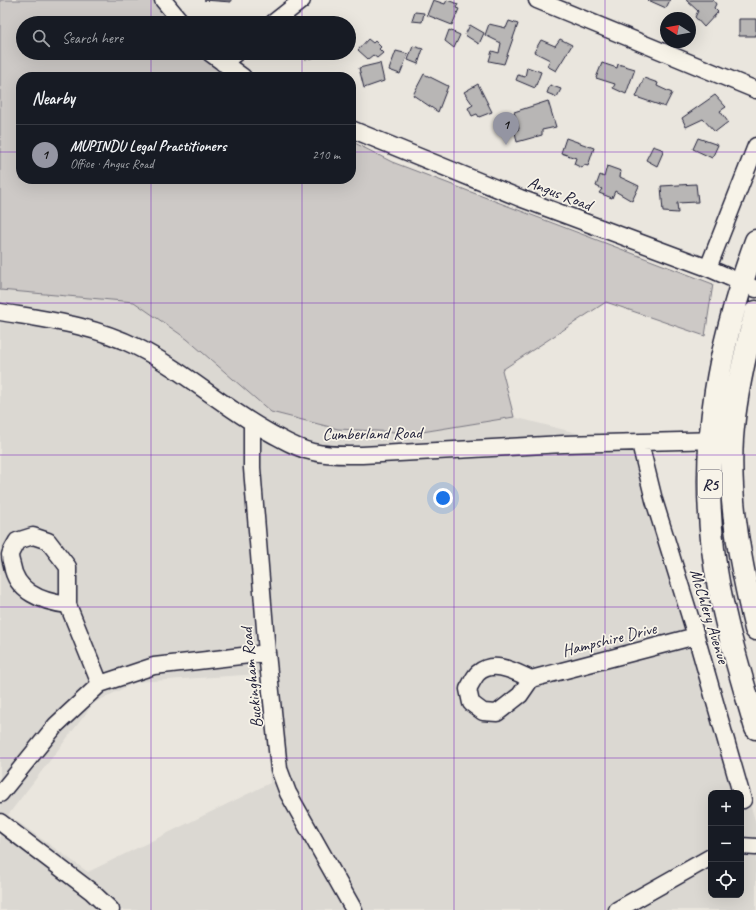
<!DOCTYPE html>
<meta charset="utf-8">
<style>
body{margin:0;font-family:Caveat,sans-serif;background:#242831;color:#f1f3f6}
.controls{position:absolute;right:12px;bottom:12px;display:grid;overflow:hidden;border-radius:8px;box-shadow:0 4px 16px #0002}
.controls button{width:36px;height:36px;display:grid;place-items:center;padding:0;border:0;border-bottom:1px solid #363941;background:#171b24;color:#f1f3f6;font:20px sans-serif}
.compass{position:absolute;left:660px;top:12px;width:36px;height:36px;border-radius:50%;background:#171b24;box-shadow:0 4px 16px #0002;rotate:281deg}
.you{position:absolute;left:443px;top:498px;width:14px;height:14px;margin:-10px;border:3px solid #fff;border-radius:50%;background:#1a73e8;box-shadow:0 0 0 6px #1a73e833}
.badge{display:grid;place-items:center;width:26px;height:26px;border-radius:50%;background:#9495a2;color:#111;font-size:13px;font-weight:700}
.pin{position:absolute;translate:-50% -33px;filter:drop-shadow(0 1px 2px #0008)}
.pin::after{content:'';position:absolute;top:21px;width:14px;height:12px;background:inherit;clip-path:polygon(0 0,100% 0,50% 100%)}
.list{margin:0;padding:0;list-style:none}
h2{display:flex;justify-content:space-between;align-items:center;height:52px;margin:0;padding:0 16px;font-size:17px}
h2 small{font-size:13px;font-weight:400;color:#9ea1a6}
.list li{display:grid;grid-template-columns:26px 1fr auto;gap:12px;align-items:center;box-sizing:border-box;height:60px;padding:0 16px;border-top:1px solid #363941}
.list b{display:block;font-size:15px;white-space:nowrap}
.list p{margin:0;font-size:13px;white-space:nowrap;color:#9ea1a6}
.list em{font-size:13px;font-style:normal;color:#9ea1a6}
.icon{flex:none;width:22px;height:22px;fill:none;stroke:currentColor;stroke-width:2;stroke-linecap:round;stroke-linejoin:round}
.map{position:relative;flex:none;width:756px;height:910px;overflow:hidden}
.search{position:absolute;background:#171b24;box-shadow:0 4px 16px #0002;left:16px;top:16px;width:340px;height:44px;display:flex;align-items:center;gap:10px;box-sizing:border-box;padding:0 14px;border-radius:22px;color:#9ea1a6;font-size:15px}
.panel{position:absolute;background:#171b24;box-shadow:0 4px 16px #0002;left:16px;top:72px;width:340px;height:112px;border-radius:16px}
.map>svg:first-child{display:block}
.built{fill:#dbd8d2;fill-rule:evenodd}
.green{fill:#cdc9c6;stroke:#787680}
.building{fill:#b8b6b5;stroke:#22223b}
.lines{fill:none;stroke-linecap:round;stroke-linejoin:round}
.minor-casing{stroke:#22223b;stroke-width:19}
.highway-casing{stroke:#22223b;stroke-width:25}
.minor{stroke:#f7f3e8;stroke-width:16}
.highway{stroke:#f7f3e8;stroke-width:22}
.grid{fill:none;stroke:#7b2cbf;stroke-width:1;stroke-opacity:0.55}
.labels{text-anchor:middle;stroke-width:3.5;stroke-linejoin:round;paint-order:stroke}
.shield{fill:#f7f3e8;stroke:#62616f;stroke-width:1}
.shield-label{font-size:16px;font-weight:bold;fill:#22223b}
.street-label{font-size:17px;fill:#22223b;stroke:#f7f3e8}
</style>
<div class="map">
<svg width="756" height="910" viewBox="0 0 756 910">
<rect width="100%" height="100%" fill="#eae6de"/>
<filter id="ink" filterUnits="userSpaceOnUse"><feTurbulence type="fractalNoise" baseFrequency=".025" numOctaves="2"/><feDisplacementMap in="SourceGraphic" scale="8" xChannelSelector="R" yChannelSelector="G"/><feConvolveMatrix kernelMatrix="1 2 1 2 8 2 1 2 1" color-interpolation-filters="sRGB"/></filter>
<g filter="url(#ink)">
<path class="built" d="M 0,290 L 134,302 L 187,339 L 271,412 L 326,426 L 416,433 L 514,417 L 647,451 L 756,824 L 756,910 L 0,910 ZM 260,674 L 270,783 L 88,872 L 8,815 L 94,703 L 136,682 ZM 711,793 L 741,793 L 741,895 L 711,895 Z"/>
<path class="green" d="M 0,0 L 156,0 L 177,23 L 23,23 L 23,53 L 207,53 L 238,77 L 21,77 L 21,179 L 351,179 L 351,141 L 392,162 L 713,284 L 705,336 L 606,302 L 502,370 L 514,417 L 416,433 L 338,429 L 271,412 L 187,339 L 134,302 L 0,290 Z"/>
<path class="building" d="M 204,0 L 231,0 L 231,2 Z
M 433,0 L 445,4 L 447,0 L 458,4 L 456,8 L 459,9 L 452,25 L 427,15 Z
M 648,0 L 670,0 L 666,8 Z
M 686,0 L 713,0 L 716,4 L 714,8 L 718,12 L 704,27 L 695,17 L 698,11 Z
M 415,12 L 424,13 L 422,22 L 412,21 Z
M 739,19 L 756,19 L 756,36 L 739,36 Z
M 509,21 L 518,24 L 504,64 L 489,61 L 492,51 L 499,53 L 501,43 L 485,35 L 489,24 L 506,28 Z
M 470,25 L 484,33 L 479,44 L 465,35 Z
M 449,30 L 460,35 L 454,48 L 445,41 Z
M 368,39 L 373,43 L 375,41 L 381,47 L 379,49 L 383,53 L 377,58 L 373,55 L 368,59 L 358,50 Z
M 560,39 L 572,45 L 556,71 L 547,66 L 550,60 L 534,52 L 541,40 L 555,46 Z
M 413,46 L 423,49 L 418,64 L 408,60 Z
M 396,51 L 408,54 L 400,74 L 389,70 Z
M 305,53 L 323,53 L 323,56 L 305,59 Z
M 380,63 L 384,81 L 364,88 L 359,68 Z
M 602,63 L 617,68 L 618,64 L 635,69 L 626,94 L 613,88 L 615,84 L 596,78 Z
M 527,67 L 541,72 L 535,88 L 516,80 L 518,75 L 525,77 Z
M 424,74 L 448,86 L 438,112 L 413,95 Z
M 644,78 L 658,83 L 657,86 L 672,93 L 665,107 L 636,97 Z
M 478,84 L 492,112 L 479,117 L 477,114 L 472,116 L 468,108 L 473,105 L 464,92 Z
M 550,85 L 561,89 L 557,97 L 547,93 Z
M 715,95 L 726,107 L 720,111 L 728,122 L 715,132 L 703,119 L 686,127 L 682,118 Z
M 548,101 L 556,127 L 542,130 L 542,135 L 517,142 L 515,132 L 519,129 L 514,112 Z
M 566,138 L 594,148 L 588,166 L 584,165 L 582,168 L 574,164 L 576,158 L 561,153 Z
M 698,138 L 718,145 L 712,158 L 693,149 Z
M 653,146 L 664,150 L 657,166 L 646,160 Z
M 607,166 L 621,171 L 620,177 L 639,186 L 632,201 L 615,191 L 612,198 L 599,193 L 602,189 L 596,186 L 600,175 L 604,177 Z
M 696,184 L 698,202 L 677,203 L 678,213 L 663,212 L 661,186 Z"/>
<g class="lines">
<defs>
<path id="minor" d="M 163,0 L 182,23
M 537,0 L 756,90
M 273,23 L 302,0
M 210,53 L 243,77
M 223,63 L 236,53
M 351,129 L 520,198 L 708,268 L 756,289
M 708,268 L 756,146
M 0,312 C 48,320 93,325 137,347 C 185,371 225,409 272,434 C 285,441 298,449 313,452 C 329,456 345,455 362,455 L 564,444 L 720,440
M 252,423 L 252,468 L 267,653 L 279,769 L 288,793 L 354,910
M 640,443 L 654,500 L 696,636 L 743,800
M 68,605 C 43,602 16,592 12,565 C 11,562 10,558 10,555 C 11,551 15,545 17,541 L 33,536 L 48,541 L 68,567 L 68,605 L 100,684
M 531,679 C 515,672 494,659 478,673 C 474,677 471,684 468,689 L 471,703 L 483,712 L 497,713 L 520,695 L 531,679 L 696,636
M 0,794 L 56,725 L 100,684 L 154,666 L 267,653
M 0,822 L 92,892 L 111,910
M 741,846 L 756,847
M 617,910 L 711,857"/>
<path id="highway" d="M 756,241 C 719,343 700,440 713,549 C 720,610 739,669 756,728
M 756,312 C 745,353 735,396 732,438 C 728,502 741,567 756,629"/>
</defs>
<use href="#minor" class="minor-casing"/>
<use href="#highway" class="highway-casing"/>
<use href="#minor" class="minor"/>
<use href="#highway" class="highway"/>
</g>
</g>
<path class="grid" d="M 151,0 L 151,23M 302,0 L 302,23M 454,0 L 454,910M 605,0 L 605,910M 151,53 L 151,77M 302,53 L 302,77M 0,152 L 21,152M 351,152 L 756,152M 151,179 L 151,910M 302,179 L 302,910M 0,303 L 756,303M 0,455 L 756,455M 0,607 L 756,607M 0,758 L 756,758"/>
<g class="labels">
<rect class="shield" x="698" y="470" width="24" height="28" rx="3"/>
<g class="shield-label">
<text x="710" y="490">R5</text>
</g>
<g class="street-label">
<text transform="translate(560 193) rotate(21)" y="6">Angus Road</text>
<text transform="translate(372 433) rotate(-1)" y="6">Cumberland Road</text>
<text transform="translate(710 616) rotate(73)" y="6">McChlery Avenue</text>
<text transform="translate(609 639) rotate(-14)" y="6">Hampshire Drive</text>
<text transform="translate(251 678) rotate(-96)" y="6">Buckingham Road</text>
</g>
</g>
</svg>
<div class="controls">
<button>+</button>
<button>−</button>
<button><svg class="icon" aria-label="locate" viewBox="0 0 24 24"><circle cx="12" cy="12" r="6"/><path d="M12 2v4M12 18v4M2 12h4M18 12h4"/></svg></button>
</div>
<svg class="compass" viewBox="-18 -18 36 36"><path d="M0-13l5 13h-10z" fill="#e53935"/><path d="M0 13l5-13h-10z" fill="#9ea1a6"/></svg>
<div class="you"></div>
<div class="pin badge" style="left:506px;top:145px">1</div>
<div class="search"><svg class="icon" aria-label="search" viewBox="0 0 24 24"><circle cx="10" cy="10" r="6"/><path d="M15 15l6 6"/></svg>Search here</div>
<section class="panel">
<h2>Nearby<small></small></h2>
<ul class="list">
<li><span class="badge">1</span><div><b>MUPINDU Legal Practitioners</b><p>Office · Angus Road</p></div><em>210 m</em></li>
</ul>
</section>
</div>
